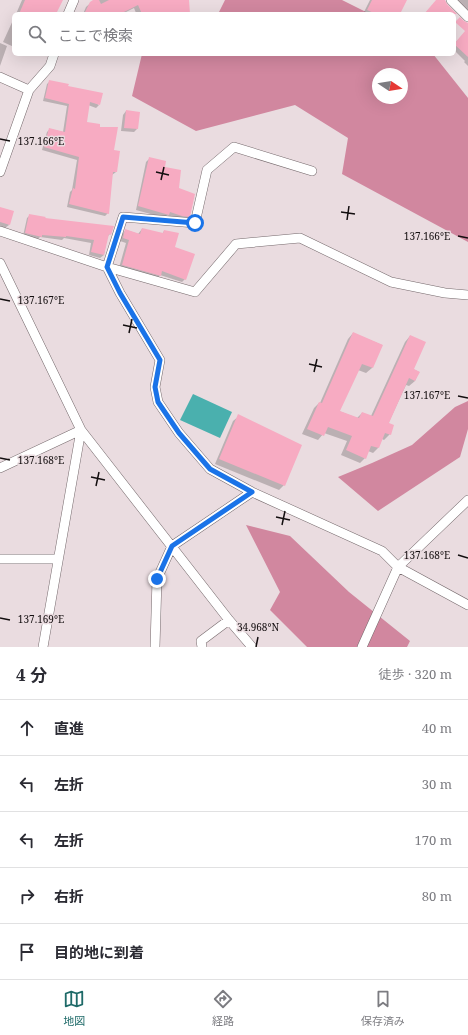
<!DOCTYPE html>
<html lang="ja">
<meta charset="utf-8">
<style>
body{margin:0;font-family:"Noto Serif","Noto Sans JP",serif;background:#f2f2f3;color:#2b2b33}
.compass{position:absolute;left:372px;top:68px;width:36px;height:36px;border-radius:50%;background:#fff;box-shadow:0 4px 16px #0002;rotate:102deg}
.stop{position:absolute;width:12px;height:12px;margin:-9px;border:3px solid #1a73e8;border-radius:50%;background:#fff}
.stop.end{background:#1a73e8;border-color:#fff;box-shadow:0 1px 4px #0008}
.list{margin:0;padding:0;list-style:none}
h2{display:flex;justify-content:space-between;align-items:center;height:52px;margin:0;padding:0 16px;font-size:17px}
h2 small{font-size:13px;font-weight:400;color:#7c7c81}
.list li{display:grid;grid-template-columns:26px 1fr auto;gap:12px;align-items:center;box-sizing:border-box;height:56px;padding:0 16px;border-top:1px solid #e1e1e2}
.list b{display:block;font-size:15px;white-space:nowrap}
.list em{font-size:13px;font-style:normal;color:#7c7c81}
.icon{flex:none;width:22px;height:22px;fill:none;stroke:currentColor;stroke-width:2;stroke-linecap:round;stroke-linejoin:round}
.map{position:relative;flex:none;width:468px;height:647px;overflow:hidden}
.search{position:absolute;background:#fff;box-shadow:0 4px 16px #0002;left:12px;right:12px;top:12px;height:44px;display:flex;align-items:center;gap:10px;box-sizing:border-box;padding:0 14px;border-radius:6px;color:#7c7c81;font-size:15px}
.sheet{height:332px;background:#fff}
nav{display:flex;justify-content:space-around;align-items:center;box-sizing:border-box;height:56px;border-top:1px solid #e1e1e2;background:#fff;font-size:11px;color:#7c7c81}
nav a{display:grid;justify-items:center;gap:2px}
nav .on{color:#1e6a68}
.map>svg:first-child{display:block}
.forest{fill:#d1879f;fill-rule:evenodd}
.water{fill:#4ab0ae}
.shadow{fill:#0003}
.building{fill:#f7abc2}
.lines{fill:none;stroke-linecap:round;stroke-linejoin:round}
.street-casing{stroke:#75696c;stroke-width:10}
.street{stroke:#fff;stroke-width:9}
.route{stroke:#1a73e8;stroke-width:5}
.ticks{fill:none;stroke:#130e0f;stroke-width:1.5}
.ticks-label{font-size:10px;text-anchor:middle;fill:#130e0f;stroke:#eadce0;stroke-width:3;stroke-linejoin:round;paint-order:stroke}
</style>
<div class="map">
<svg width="468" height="647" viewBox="0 0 468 647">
<rect width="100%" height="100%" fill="#eadce0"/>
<path class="forest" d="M 225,0 L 342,0 L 370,14 L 218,14 Z
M 142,54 L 433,54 L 468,98 L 468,242 L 342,174 L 348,138 L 295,105 L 196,131 L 132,96 ZM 378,74 L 402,74 L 402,98 L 378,98 Z
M 468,401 L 468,429 L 460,457 L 378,511 L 338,477 L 372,463 L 412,445 L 455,407 Z
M 246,525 L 290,536 L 349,592 L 410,641 L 407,647 L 307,647 L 270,610 L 280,592 Z"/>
<path class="water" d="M 193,394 L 232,412 L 220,438 L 180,420 Z"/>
<path class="shadow" d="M 22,0 L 60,0 L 55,14 L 16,14 Z
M 94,0 L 183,0 L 181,8 L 136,13 L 134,8 L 122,14 L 83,14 L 86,7 Z
M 370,0 L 406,0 L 399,14 L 363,14 Z
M 455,0 L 468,0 L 468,15 Z
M 14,18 L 14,47 L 3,42 Z
M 464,34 L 468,38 L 468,66 L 464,62 L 465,61 L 454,50 L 454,44 Z
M 0,43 L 7,46 L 0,66 Z
M 50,81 L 67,87 L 99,105 L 96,108 L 88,105 L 86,123 L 98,128 L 113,151 L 116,172 L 112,175 L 108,213 L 105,216 L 67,207 L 70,192 L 72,190 L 77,160 L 42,150 L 47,132 L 50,129 L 63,132 L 67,106 L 43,101 L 47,84 Z
M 126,111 L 137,129 L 134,132 L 121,131 L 123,115 Z
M 150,158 L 178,189 L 189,216 L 186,220 L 178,219 L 167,215 L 165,218 L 136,210 L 146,162 Z
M 0,208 L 9,225 L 5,228 L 0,226 Z
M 30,215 L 110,234 L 107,237 L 104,255 L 100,258 L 89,255 L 91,243 L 64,238 L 62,240 L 40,237 L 38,239 L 23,236 L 27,218 Z
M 142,229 L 162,234 L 164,231 L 174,247 L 185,279 L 182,282 L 160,275 L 157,279 L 119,268 L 126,243 L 120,241 L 122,234 L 126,230 L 138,234 Z
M 353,333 L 382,345 L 372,368 L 366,373 L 358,370 L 339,411 L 357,418 L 362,413 L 371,416 L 405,342 L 410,336 L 413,369 L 419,372 L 415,381 L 409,386 L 406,385 L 388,424 L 390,434 L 384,440 L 382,439 L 378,448 L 373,453 L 368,451 L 365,458 L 360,463 L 341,455 L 347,441 L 324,433 L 318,440 L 302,434 L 314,408 L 319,403 L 320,403 L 348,339 Z
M 239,416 L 284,485 L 279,490 L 215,464 L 233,421 Z"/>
<path class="building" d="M 25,0 L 63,0 L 56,14 L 19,14 Z
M 93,0 L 99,0 L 101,4 L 109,0 L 189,0 L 190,14 L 142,14 L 138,5 L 120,14 L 84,14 L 90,2 Z
M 372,0 L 407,0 L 400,14 L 376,14 L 367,10 Z
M 436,0 L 445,0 L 447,4 L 457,14 L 424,14 Z
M 460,17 L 464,21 L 468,23 L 468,57 L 454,44 L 465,31 L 455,22 Z
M 49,80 L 69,84 L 68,86 L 103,93 L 100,105 L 90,102 L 87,122 L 100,124 L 100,127 L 118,127 L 114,150 L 120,151 L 117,172 L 113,172 L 109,214 L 69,204 L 73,188 L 75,189 L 79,157 L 44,147 L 49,128 L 65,132 L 69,104 L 45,98 Z
M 126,110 L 140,112 L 138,129 L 124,128 Z
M 149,157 L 166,161 L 165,167 L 181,170 L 179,188 L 195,194 L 190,217 L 182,216 L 170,212 L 169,215 L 138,206 Z
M 0,207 L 14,211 L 10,225 L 0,222 Z
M 29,214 L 46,217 L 45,218 L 114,226 L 111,235 L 109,234 L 104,255 L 91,252 L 94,240 L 66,236 L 66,237 L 42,235 L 42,237 L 25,233 Z
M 142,228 L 163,233 L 164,230 L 179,233 L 175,247 L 195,254 L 186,280 L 162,271 L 161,276 L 122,265 L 129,240 L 123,238 L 125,229 L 140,234 Z
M 353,332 L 383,345 L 373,368 L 362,364 L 340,411 L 359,418 L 362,412 L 373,416 L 410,335 L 426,342 L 414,369 L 420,372 L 415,381 L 409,378 L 389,423 L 394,425 L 391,435 L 385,433 L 379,448 L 371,446 L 366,459 L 346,450 L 352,436 L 328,427 L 324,436 L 307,429 L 319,402 L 322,403 Z
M 238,414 L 302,445 L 285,486 L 219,459 Z"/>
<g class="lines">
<defs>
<path id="street" d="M 451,0 L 468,17
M 68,14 L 74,0
M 0,77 L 29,90
M 312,171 L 234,147 L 207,170 L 195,223 L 123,217 L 107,267 L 120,293 L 160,360 L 155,387 L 158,402 L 179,433 L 210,469 L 252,492 L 382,551 L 398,567 L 468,605
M 0,172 L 29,90 L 50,66 L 54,54
M 0,231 L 107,267 L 195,292 L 236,244 L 300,238 L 391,282 L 445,293 L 468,295
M 0,263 L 81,430 L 229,620 L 252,647
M 0,468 L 81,430
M 0,559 L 58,559
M 43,647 L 81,430
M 155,647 L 157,579 L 172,546 L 252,492
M 202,647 L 201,641 L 229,620
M 362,647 L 398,567 L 468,500"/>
</defs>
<use href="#street" class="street-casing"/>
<use href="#street" class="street"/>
</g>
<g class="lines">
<path class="route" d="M 157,579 L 172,546 L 252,492 L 210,469 L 179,433 L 158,402 L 155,387 L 160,360 L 120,293 L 107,267 L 123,217 L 195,223"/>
</g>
<path class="ticks" d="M 0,139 L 10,141M 156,172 L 169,175M 161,180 L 164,167M 341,212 L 355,214M 347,220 L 349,206M 458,236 L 468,238M 0,299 L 10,301M 123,325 L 137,328M 129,333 L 132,319M 309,364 L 322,367M 314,372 L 317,359M 458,396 L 468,398M 0,458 L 10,460M 91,477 L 105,480M 96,486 L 99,472M 276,517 L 290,520M 282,525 L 285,511M 458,555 L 468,558M 0,618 L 10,620M 256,647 L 258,637"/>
<g class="ticks-label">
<text x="41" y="145">137.166°E</text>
<text x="427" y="240">137.166°E</text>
<text x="41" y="304">137.167°E</text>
<text x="427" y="399">137.167°E</text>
<text x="41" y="464">137.168°E</text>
<text x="427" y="559">137.168°E</text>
<text x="41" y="623">137.169°E</text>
<text x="258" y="631">34.968°N</text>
</g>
</svg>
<svg class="compass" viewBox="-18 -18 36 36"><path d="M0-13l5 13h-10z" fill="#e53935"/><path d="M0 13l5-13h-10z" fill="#7c7c81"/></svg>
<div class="stop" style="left:195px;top:223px"></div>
<div class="stop end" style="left:157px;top:579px"></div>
<div class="search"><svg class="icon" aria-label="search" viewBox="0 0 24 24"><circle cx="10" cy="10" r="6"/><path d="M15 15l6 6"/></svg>ここで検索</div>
</div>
<section class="sheet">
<h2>4 分<small>徒歩 · 320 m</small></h2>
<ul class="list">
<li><svg class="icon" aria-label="ahead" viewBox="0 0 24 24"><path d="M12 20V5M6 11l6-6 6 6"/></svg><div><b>直進</b></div><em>40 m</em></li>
<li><svg class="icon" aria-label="left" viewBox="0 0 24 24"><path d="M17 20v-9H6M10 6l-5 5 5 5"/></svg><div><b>左折</b></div><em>30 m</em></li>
<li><svg class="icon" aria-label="left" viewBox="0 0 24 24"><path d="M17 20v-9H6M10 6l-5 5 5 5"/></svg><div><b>左折</b></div><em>170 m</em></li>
<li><svg class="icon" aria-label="right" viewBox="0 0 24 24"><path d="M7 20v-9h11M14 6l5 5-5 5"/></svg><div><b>右折</b></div><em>80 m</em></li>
<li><svg class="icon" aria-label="arrive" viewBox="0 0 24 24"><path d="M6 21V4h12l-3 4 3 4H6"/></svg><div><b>目的地に到着</b></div></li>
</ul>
</section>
<nav>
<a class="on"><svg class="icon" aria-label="map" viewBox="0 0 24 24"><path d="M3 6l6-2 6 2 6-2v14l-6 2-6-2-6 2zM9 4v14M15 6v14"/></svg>地図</a>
<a><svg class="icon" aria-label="directions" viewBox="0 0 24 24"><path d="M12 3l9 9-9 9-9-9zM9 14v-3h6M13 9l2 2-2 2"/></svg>経路</a>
<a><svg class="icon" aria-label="saved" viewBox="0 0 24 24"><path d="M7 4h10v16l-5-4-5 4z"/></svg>保存済み</a>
</nav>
